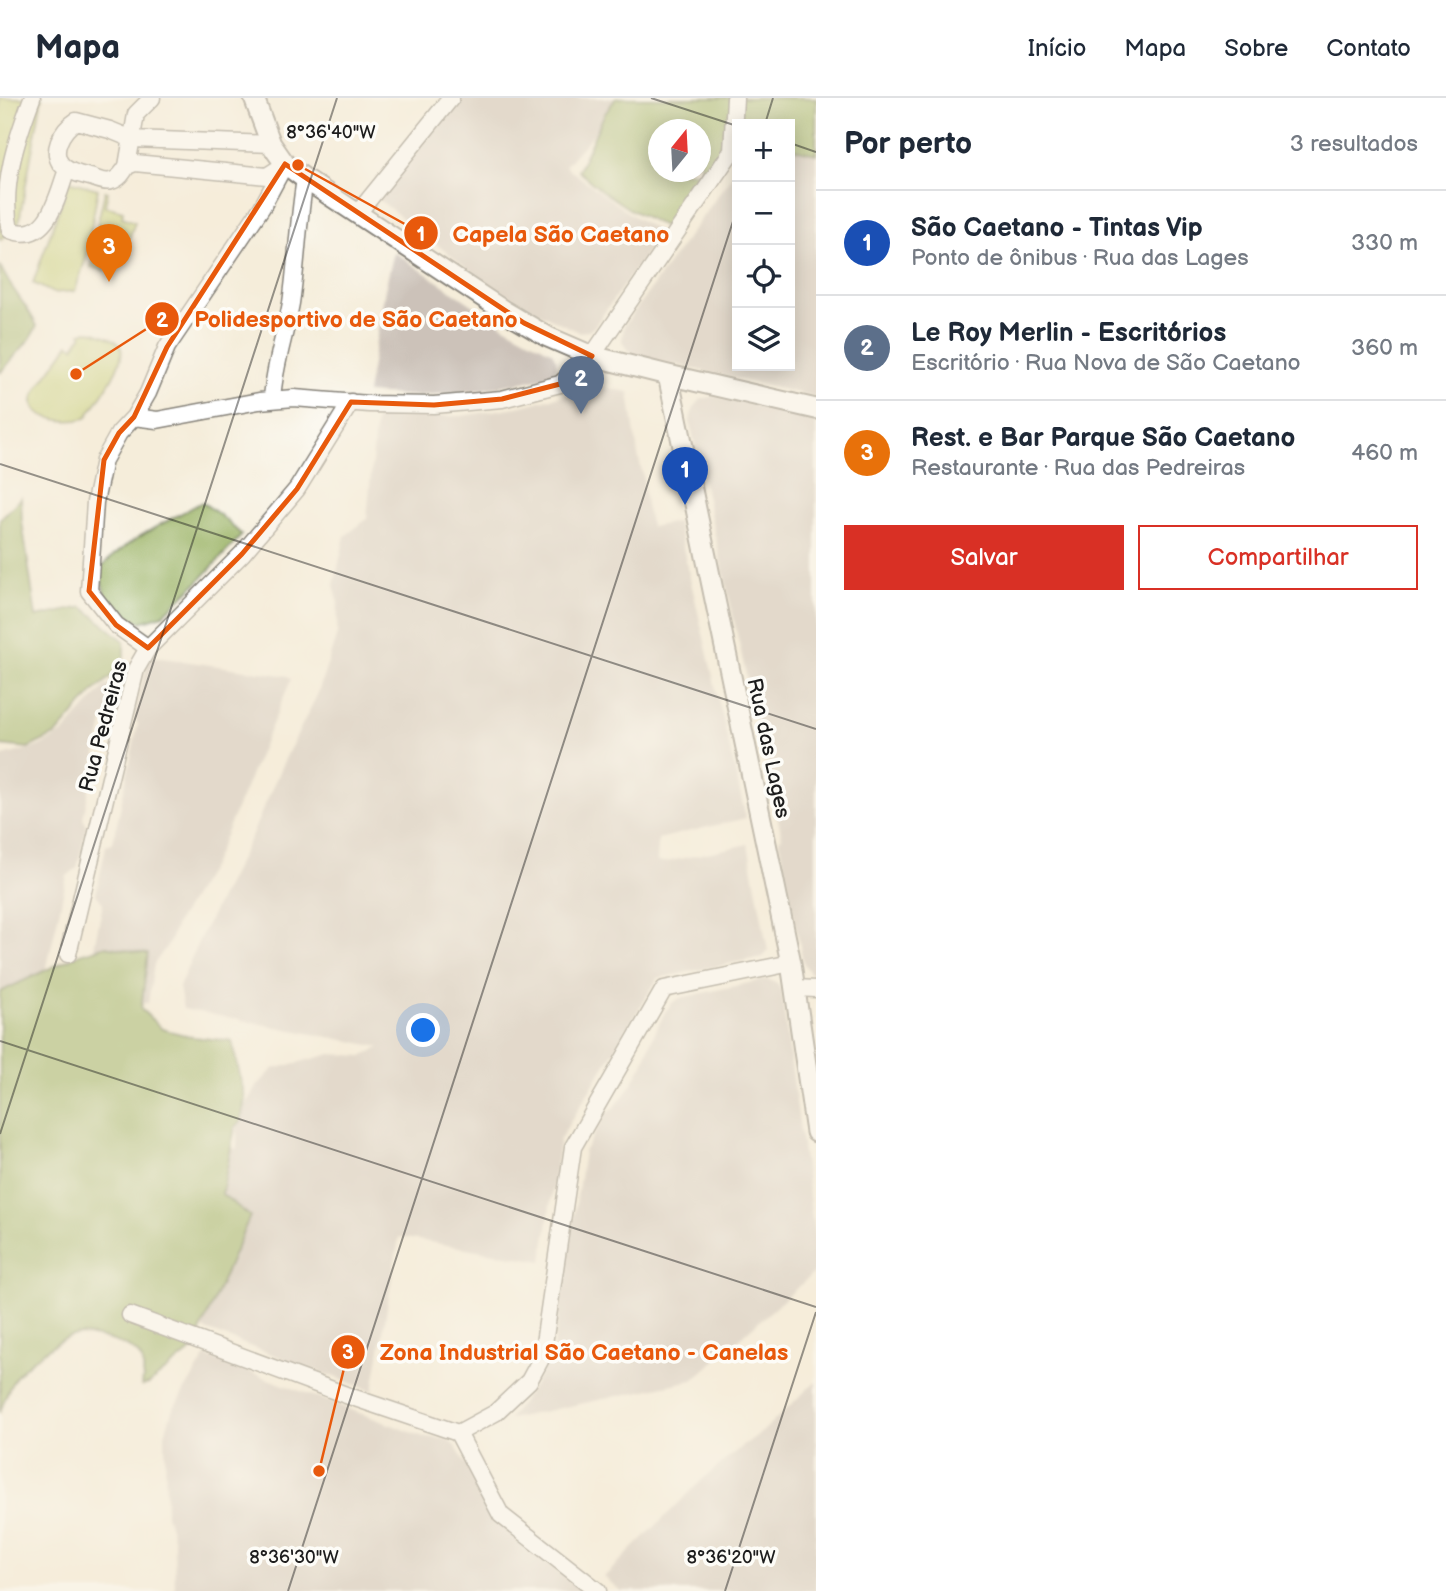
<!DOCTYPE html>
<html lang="pt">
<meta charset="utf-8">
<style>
body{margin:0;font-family:"Balsamiq Sans",sans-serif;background:#f2f2f3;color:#1f2937}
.controls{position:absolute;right:21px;top:21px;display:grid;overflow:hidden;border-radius:0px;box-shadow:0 4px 18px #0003}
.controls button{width:63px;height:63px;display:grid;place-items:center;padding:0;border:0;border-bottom:2px solid #e0e1e3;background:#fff;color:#1f2937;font:35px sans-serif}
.compass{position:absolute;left:648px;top:21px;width:63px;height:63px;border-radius:50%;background:#fff;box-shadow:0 4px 18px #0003;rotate:18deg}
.you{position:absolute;left:424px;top:933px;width:24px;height:24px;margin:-18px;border:5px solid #fff;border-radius:50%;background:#1a73e8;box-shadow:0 0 0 10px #1a73e833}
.badge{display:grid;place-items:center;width:46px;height:46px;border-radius:50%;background:#d93025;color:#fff;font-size:23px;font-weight:700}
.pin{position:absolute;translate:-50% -58px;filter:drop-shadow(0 2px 4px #0008)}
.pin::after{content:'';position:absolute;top:37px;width:24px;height:21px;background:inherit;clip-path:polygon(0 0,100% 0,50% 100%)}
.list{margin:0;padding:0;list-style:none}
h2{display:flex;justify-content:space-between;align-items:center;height:91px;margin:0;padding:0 28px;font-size:30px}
h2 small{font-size:23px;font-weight:400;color:#747a83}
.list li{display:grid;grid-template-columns:46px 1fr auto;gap:21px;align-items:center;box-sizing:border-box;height:105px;padding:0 28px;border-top:2px solid #e0e1e3}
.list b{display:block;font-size:26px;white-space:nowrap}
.list p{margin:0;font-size:23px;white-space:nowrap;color:#747a83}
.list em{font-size:23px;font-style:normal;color:#747a83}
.actions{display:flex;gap:14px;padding:21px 28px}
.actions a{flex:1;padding:16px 0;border:2px solid #d93025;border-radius:0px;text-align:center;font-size:24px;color:#d93025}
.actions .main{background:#d93025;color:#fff}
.icon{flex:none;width:38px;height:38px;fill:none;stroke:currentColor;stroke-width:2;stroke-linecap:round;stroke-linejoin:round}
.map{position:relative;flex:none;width:816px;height:1493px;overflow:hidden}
header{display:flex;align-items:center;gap:42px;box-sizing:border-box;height:98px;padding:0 35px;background:#fff;border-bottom:2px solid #e0e1e3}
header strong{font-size:33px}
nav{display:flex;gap:38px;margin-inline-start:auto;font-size:24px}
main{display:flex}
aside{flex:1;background:#fff}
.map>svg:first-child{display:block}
.industrial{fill:#ccc2b9}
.green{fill:#bfcc6e;stroke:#6e7445;stroke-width:2}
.forest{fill:#97b061;stroke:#5a663e;stroke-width:2;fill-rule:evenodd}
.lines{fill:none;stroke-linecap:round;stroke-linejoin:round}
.minor-casing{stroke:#88847b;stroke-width:19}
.major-casing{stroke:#88847b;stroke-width:23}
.minor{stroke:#fff;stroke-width:16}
.major{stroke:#fff;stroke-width:19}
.marked{fill:none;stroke:#e8590c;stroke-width:5;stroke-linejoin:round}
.ticks{fill:none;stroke:#1c1c1c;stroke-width:2;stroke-opacity:0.45}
.labels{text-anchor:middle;stroke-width:7;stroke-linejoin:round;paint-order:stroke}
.street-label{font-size:21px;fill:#1c1c1c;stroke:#fdfcf7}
.ticks-label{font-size:18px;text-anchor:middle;fill:#1c1c1c;stroke:#fdfcf7;stroke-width:7;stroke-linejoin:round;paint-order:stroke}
.leader{fill:none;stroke:#e8590c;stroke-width:2.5}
.callout-dot{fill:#e8590c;stroke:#fdfcf7;stroke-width:2.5}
.mark-label{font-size:21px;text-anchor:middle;font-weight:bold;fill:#fff}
.callout-label{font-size:23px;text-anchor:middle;font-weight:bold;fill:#e8590c;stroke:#fdfcf7;stroke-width:7;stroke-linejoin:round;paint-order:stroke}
</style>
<header>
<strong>Mapa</strong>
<nav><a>Início</a><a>Mapa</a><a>Sobre</a><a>Contato</a></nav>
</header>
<main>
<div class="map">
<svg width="816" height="1493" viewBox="0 0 816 1493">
<rect width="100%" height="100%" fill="#fdfcf7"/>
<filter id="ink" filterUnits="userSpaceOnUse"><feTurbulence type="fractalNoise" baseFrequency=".0143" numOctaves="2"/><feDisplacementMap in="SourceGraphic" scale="14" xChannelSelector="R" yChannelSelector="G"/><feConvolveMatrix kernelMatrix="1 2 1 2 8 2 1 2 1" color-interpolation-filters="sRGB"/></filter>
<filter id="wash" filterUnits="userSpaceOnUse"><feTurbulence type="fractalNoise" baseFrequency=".00686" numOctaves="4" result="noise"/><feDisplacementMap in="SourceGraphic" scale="28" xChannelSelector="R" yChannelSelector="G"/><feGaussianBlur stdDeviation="1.57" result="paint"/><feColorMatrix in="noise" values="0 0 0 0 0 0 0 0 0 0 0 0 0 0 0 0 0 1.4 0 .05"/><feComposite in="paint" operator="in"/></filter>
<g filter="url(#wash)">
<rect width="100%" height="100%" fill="#f5edda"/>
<path class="industrial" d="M 459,0 L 625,0 L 565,68 L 627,114 L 661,135 L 594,229 L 589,233 L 579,234 L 523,207 L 489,187 L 379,102 Z
M 790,44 L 816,51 L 816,299 L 655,262 L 631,254 L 626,250 L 622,243 L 624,228 L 736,72 L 737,61 L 737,268 L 790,268 Z
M 394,154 L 502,227 L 552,254 L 556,261 L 557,268 L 553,275 L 539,281 L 479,292 L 417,298 L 367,295 L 385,191 Z
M 598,288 L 629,294 L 638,357 L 643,377 L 646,407 L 651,429 L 677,424 L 746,720 L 658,741 L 657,764 L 666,764 L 748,746 L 768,853 L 763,859 L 658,880 L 560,1041 L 542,1163 L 399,1139 L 373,1293 L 203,1231 L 207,1169 L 193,1061 L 237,1050 L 237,1020 L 257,988 L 273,971 L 331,956 L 362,958 L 380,949 L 183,911 L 179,889 L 199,842 L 250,741 L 282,667 L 318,595 L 337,536 L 338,502 L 334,487 L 345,438 L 367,421 L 376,319 L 462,318 L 522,308 Z
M 714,298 L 816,319 L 816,878 L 810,875 L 803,864 L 779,741 L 782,739 L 690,324 L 691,317 L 696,306 L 701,301 Z
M 149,558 L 288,578 L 291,582 L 212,768 L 177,824 L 169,845 L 154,866 L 148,905 L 59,908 L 0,894 L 0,659 L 39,648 L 63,635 L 104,589 L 117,583 L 111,614 L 104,620 L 83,720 L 87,727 L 77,770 L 67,778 L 46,873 L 93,854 L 103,805 L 96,796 L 106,748 L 113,744 L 138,626 L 134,619 Z
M 767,881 L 777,885 L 781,893 L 816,1149 L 816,1173 L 693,1282 L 509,1321 L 534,1287 L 550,1261 L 555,1241 L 584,1054 L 606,1016 L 614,1010 L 628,992 L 643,966 L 651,943 L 665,914 L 672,905 L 680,900 Z
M 206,1258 L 424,1339 L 446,1341 L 455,1348 L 507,1431 L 582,1493 L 175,1493 L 174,1442 L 166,1417 L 165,1336 L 172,1313 Z
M 816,1283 L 816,1493 L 621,1493 L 604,1479 L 702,1382 L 741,1349 L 762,1334 Z"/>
<path class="green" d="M 0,0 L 42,0 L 18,129 L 0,142 Z
M 69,83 L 98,91 L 86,160 L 75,193 L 53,195 L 33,185 Z
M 105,93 L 108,94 L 105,108 L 123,113 L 122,119 L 135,124 L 121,164 L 109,160 L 105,173 L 91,169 L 95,158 L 98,123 Z
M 87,233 C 95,233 101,236 108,239 C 114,242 119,244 121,250 C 126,267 95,306 86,320 C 73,324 59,323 47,319 C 20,309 38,289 49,274 C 56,265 62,256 69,246 L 74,249 L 82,237 L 81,235 Z"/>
<path class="forest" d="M 616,0 L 816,0 L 816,56 L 790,50 L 790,26 L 737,26 L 733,39 L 669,131 L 629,111 L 602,93 L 578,73 L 604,17 ZM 659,32 L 701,32 L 701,74 L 659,74 Z
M 0,167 C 9,190 27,206 37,228 L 30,241 L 0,275 Z
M 21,400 L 22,423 L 36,519 L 83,509 L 124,543 L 124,559 L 111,579 L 94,593 L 57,636 L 28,650 L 0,647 L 0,421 Z
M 202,404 L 220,417 L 242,437 L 199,483 L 163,517 L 141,524 L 122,518 L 106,501 L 99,472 C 128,440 165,425 202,404 Z
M 106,848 L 148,856 L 141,911 L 162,931 L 193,939 L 232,943 L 245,1000 L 241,1023 L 235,1029 L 222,1096 L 250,1118 L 195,1246 L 191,1250 L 192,1252 L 149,1286 L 142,1288 C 143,1279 145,1269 141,1261 C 133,1244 89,1235 72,1238 C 58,1241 23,1268 15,1280 C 8,1290 4,1303 0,1315 L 0,894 L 80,856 Z"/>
</g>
<g filter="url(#ink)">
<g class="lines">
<defs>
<path id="minor" d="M 32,0 C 17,40 0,89 10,132 C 49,147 57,97 67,72
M 271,46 L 132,41 L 110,32 L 76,23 C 62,32 48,56 64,69 C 71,75 82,77 90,79 C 97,81 104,85 111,83 C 119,81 123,75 127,68 L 135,65 L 267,78 L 284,67
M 127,68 L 136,16 L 152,0
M 358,115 L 451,0
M 272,301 C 274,268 285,238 291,205 C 297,164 298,123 305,81
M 134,319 L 157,322 L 259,303 L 294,300 L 369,306 L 434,307 L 502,301 L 560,286 L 592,258 L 732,53 L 735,0
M 148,550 L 116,527 L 89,493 L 95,404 L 104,362 L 119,335 L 134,319 L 148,295 L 167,249 L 262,109 L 285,66
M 68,856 L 136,571 L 148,550 L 242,456 L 297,391 L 351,304
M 795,890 L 816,891
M 130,1217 L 346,1297 L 458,1335 L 495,1315 L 529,1283 L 542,1259 L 573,1049 L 664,891 L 791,865
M 458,1335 L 501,1417 L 598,1493"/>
<path id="major" d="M 254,0 L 271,46 L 285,66 L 305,81 L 504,213 L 548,239 L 592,258 L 668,277 L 816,311
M 668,277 L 791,865 L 816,1034"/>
</defs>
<use href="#minor" class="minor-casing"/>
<use href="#major" class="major-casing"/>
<use href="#minor" class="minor"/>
<use href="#major" class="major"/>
</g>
</g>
<path d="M0 0H816V1493H0ZM 285,66 L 524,225 L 592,258 L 560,286 L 502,301 L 434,307 L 351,304 L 297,391 L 242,456 L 148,550 L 116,527 L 89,493 L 104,362 L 119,335 L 134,319 L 167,249 Z" fill="#f5edda" fill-opacity=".55" fill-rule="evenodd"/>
<path class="marked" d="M 285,66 L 524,225 L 592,258 L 560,286 L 502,301 L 434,307 L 351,304 L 297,391 L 242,456 L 148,550 L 116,527 L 89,493 L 104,362 L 119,335 L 134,319 L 167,249 Z"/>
<path class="ticks" d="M 651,0 L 737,28M 765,26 L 773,0M 790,45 L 816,54M 0,366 L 816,631M 0,943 L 816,1209M 0,1036 L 337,0M 288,1493 L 737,111M 725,1493 L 816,1214"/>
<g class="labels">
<g class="street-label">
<text transform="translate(103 628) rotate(-75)" y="7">Rua Pedreiras</text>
<text transform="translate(769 650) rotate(78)" y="7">Rua das Lages</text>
</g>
</g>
<g class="ticks-label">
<text x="331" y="40">8°36'40"W</text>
<text x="294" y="1465">8°36'30"W</text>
<text x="731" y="1465">8°36'20"W</text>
</g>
<path class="leader" d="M298 67L421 135M76 276L162 221M319 1373L348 1254"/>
<g class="callout-dot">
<circle cx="298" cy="67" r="7"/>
<circle cx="76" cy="276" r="7"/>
<circle cx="319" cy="1373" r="7"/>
<circle cx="421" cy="135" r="18"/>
<circle cx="162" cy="221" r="18"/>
<circle cx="348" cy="1254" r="18"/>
</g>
<g class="mark-label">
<text x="421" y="143">1</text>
<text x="162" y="229">2</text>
<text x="348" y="1261">3</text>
</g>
<g class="callout-label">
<text x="561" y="144">Capela São Caetano</text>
<text x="356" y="229">Polidesportivo de São Caetano</text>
<text x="584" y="1262">Zona Industrial São Caetano - Canelas</text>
</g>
</svg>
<div class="controls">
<button>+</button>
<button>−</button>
<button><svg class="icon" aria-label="locate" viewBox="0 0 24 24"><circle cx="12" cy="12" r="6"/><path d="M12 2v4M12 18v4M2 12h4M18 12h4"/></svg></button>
<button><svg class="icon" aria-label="layers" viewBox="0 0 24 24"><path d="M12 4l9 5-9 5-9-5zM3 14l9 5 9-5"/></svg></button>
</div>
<svg class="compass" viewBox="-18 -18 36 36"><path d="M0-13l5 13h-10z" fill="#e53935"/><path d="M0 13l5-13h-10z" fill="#747a83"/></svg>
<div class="you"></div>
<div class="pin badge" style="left:685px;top:407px;background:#1a4fb4">1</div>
<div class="pin badge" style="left:581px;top:316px;background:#5c6f8a">2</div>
<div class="pin badge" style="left:109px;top:184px;background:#e8710a">3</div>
</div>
<aside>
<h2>Por perto<small>3 resultados</small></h2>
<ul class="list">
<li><span class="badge" style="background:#1a4fb4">1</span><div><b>São Caetano - Tintas Vip</b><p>Ponto de ônibus · Rua das Lages</p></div><em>330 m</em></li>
<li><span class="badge" style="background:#5c6f8a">2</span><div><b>Le Roy Merlin - Escritórios</b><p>Escritório · Rua Nova de São Caetano</p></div><em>360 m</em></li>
<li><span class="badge" style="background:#e8710a">3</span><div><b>Rest. e Bar Parque São Caetano</b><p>Restaurante · Rua das Pedreiras</p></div><em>460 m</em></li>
</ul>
<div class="actions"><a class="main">Salvar</a><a>Compartilhar</a></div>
</aside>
</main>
